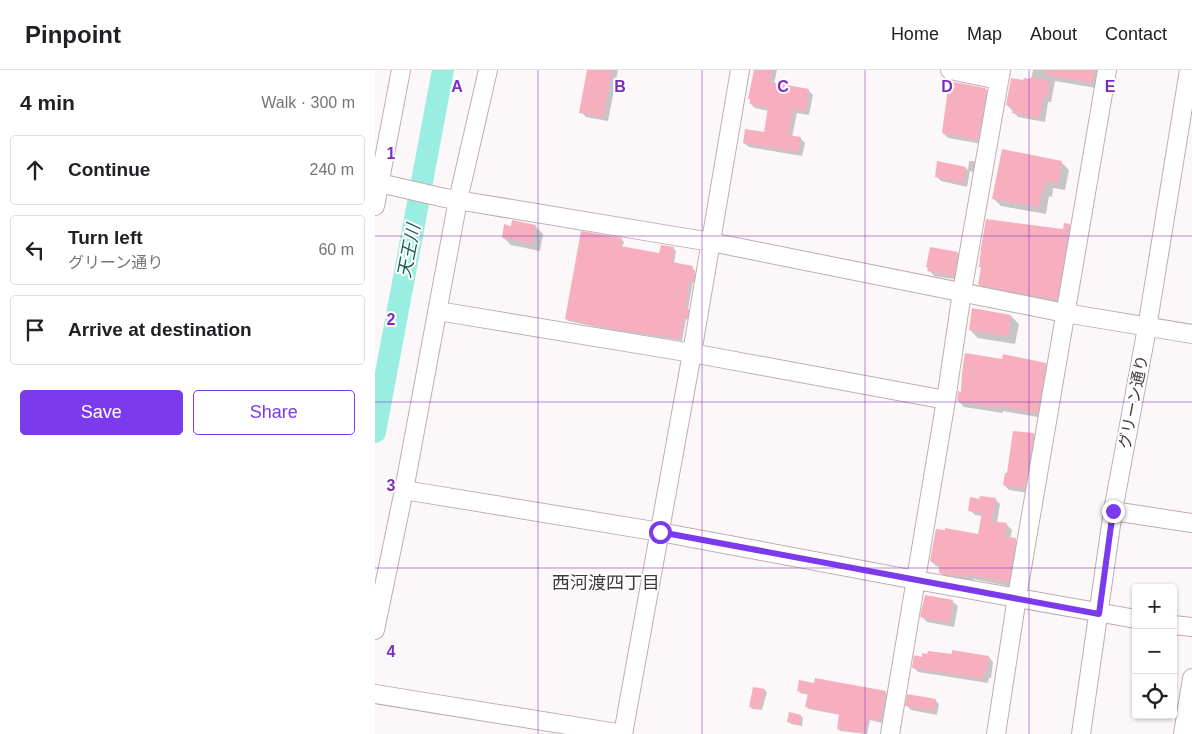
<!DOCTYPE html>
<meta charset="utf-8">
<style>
body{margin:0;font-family:Helvetica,"Noto Sans JP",sans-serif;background:#f2f2f2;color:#202124}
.controls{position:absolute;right:15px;bottom:15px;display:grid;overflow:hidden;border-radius:5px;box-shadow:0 1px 4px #0004}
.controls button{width:45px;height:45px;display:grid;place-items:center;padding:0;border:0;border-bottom:1px solid #e0e0e0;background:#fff;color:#202124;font:25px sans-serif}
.stop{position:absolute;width:15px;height:15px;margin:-11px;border:4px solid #7c3aed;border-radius:50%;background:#fff}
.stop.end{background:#7c3aed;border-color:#fff;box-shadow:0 1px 5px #0008}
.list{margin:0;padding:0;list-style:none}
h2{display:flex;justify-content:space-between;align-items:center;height:65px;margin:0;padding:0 20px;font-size:21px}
h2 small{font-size:16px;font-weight:400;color:#757577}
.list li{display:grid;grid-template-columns:32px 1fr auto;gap:15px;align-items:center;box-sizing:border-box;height:70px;margin:0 10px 10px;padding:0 10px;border:1px solid #e0e0e0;border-radius:5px}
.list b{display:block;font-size:19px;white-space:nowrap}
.list p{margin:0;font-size:16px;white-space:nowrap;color:#757577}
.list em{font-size:16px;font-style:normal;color:#757577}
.actions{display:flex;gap:10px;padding:15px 20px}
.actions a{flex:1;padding:11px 0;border:1px solid #7c3aed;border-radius:5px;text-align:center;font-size:18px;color:#7c3aed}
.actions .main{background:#7c3aed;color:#fff}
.icon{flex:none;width:28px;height:28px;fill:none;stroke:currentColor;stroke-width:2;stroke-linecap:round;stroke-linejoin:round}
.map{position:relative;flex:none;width:817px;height:664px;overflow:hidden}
header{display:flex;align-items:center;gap:30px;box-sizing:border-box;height:70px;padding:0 25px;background:#fff;border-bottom:1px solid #e0e0e0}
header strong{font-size:24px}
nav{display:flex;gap:28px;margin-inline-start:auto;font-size:18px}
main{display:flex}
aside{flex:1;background:#fff}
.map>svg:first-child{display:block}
.shadow{fill:#0003}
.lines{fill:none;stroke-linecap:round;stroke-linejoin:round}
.river{stroke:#99eee1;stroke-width:22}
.building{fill:#f7afc0}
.minor-casing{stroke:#c3acb1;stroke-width:20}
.minor{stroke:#fff;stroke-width:18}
.route{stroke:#7c3aed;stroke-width:6}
.grid{fill:none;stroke:#7b2cbf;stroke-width:1;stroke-opacity:0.55}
.labels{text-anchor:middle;stroke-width:4;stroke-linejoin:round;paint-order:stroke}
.street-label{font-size:16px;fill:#443a3c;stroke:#fff}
.water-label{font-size:18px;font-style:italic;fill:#1c6259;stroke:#fff}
.neighbourhood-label{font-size:18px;fill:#443a3c;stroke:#fff}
.grid-label{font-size:16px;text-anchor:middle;font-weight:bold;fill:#7b2cbf;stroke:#fff;stroke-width:4;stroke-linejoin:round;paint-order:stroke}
</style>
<header>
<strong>Pinpoint</strong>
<nav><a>Home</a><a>Map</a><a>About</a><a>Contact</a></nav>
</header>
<main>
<aside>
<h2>4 min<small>Walk · 300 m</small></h2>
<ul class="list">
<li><svg class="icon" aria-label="ahead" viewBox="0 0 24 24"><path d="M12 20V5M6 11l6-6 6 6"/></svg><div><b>Continue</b></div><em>240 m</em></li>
<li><svg class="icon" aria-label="left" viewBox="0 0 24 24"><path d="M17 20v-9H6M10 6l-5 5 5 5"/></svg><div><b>Turn left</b><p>グリーン通り</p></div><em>60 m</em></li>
<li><svg class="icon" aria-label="arrive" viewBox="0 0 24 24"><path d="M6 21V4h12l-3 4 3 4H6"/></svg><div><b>Arrive at destination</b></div></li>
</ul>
<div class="actions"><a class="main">Save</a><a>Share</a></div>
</aside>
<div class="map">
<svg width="817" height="664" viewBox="0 0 817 664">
<rect width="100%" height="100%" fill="#fcf7f8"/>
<path class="shadow" d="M 213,0 L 243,0 L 233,51 L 211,47 L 206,42 Z
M 380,0 L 402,0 L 399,14 L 434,21 L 438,25 L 434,45 L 422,43 L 417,67 L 425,68 L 430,73 L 427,86 L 374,77 L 369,73 L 390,63 L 394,41 L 380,38 L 376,34 L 376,31 L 374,28 Z
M 658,0 L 724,0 L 721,18 L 680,11 L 676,32 L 673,32 L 670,52 L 643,47 L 632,35 L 656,11 Z
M 609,19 L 616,26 L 607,74 L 573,68 L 568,63 Z
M 594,91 L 599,91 L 604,97 L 603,104 L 595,101 L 592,117 L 566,111 L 561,106 L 591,98 L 593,100 Z
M 686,92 L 694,100 L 690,120 L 678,118 L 677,127 L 674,126 L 671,144 L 626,136 L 619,129 Z
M 694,155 L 699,160 L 687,234 L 609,219 L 604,214 L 607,198 L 605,197 L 689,161 Z
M 160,156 L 168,164 L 165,181 L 136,175 L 128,167 L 137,157 Z
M 246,169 L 249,172 L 247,177 L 285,184 L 299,179 L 301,181 L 299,194 L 317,198 L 320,200 L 319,202 L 322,205 L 320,213 L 318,212 L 313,239 L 315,242 L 314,250 L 311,249 L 307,271 L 236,260 L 193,251 L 191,249 Z
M 583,183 L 588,188 L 584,210 L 559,206 L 554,200 Z
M 636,246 L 644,254 L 640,274 L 603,268 L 595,260 Z
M 628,291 L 671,294 L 676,300 L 668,348 L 628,341 L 628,343 L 589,337 L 583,331 L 587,323 Z
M 659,364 L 664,369 L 654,423 L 634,420 L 629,415 L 633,405 Z
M 620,429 L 625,434 L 622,453 L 632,455 L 637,460 L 635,469 L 641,470 L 646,475 L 638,517 L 598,509 L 598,511 L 570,507 L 565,502 L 565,497 L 561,496 L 556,491 L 604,465 L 607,446 L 600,445 L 595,440 L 605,430 Z
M 577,531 L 583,536 L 579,557 L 552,552 L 547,547 Z
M 554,585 L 614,587 L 618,592 L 616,608 L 614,608 L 613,613 L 543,602 L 538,597 Z
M 390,620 L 392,622 L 387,640 L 377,639 L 375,636 Z
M 423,620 L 510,622 L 512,624 L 507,653 L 495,650 L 492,664 L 465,661 L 463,658 L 465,645 L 434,639 L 431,637 L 434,625 L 425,623 Z
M 560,630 L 564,634 L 562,645 L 536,640 L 532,636 Z
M 426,646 L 428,648 L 427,656 L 416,654 L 414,652 Z"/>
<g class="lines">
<path class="river" d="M 0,362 L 68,0"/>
</g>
<path class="building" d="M 212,0 L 237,0 L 228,47 L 204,43 Z
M 379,0 L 397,0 L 395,12 L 434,19 L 430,42 L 418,39 L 413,65 L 426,67 L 423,82 L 368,73 L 370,59 L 389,62 L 393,38 L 375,34 L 375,29 L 373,29 Z
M 670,0 L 719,0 L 717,13 L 670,5 Z
M 656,7 L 675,11 L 672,28 L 668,27 L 665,48 L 637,43 L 638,37 L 631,35 L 636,8 L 648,10 L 649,8 L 655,9 Z
M 574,11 L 610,18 L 612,20 L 603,68 L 601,70 L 567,63 Z
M 627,79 L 687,91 L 683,113 L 671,112 L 670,120 L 667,120 L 664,137 L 617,129 Z
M 562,91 L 591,97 L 588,113 L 560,107 Z
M 611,149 L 688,159 L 689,153 L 695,154 L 682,230 L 603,215 L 606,197 L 604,197 L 606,178 Z
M 137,150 L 161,155 L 157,173 L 127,168 L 129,154 L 136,156 Z
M 206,161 L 247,168 L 245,176 L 284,183 L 286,175 L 299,177 L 297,192 L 318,196 L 317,201 L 320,201 L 318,211 L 315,210 L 310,238 L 314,239 L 312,248 L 309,248 L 305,269 L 233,258 L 190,249 Z
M 555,177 L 583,182 L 579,206 L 552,201 L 553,198 L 551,197 Z
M 597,238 L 636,245 L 633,266 L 594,260 Z
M 590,283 L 627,289 L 628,284 L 671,293 L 663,343 L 622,336 L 622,338 L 582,331 L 583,321 L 586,322 L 587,303 Z
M 638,361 L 659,363 L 650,419 L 628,415 L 630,403 L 632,403 Z
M 605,426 L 621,428 L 617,451 L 632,453 L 630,467 L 641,468 L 634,512 L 593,505 L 593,507 L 564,503 L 564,493 L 555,491 L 561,459 L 570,460 L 570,458 L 603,464 L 607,443 L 593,441 L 595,427 L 604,429 Z
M 550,525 L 578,530 L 574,553 L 545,547 Z
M 577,580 L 614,586 L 611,604 L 609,603 L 608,609 L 537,598 L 539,585 L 547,587 L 547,583 L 552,584 L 553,581 L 577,584 Z
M 440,608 L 511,621 L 505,651 L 493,649 L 490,664 L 462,659 L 464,644 L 430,637 L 433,623 L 422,621 L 424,610 L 439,613 Z
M 378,617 L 390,619 L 385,639 L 374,637 Z
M 532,624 L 561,629 L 559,641 L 530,636 Z
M 414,642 L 426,645 L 425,655 L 412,652 Z"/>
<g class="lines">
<defs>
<path id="minor" d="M 575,0 L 624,10
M 0,112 L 70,128 L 336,172 L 690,243 L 817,264
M 0,136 L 26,0
M 63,241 L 317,283 L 571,330
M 29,420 L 285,462 L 541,510 L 761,549
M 738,441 L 817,453
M 798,555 L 817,557
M 0,560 L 29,420 L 83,130 L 113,0
M 0,624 L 248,664
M 248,664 L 317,283 L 365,0
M 515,664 L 571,330 L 587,222 L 626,0
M 621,664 L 642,527 L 732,0
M 706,664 L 738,441 L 772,258 L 814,0
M 808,664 L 817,608"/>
</defs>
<use href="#minor" class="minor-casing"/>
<use href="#minor" class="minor"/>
</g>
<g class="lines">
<path class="route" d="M 285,462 L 724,544 L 738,441"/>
</g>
<path class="grid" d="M 163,0 L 163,664M 327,0 L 327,664M 490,0 L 490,664M 654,0 L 654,664M 0,166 L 817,166M 0,332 L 817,332M 0,498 L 817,498"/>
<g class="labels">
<g class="street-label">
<text transform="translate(758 332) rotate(-79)" y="6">グリーン通り</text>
</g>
<g class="water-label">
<text transform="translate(34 181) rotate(-79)" y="6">天王川</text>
</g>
<g class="neighbourhood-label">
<text x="231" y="519">西河渡四丁目</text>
</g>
</g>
<g class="grid-label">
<text x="82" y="22">A</text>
<text x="245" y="22">B</text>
<text x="408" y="22">C</text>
<text x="572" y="22">D</text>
<text x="735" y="22">E</text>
<text x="16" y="89">1</text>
<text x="16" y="255">2</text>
<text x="16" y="421">3</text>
<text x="16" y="587">4</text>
</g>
</svg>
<div class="controls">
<button>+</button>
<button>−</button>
<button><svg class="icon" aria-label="locate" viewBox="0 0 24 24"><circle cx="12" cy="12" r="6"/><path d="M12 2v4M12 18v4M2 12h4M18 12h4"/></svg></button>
</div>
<div class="stop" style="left:285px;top:462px"></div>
<div class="stop end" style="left:738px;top:441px"></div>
</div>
</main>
